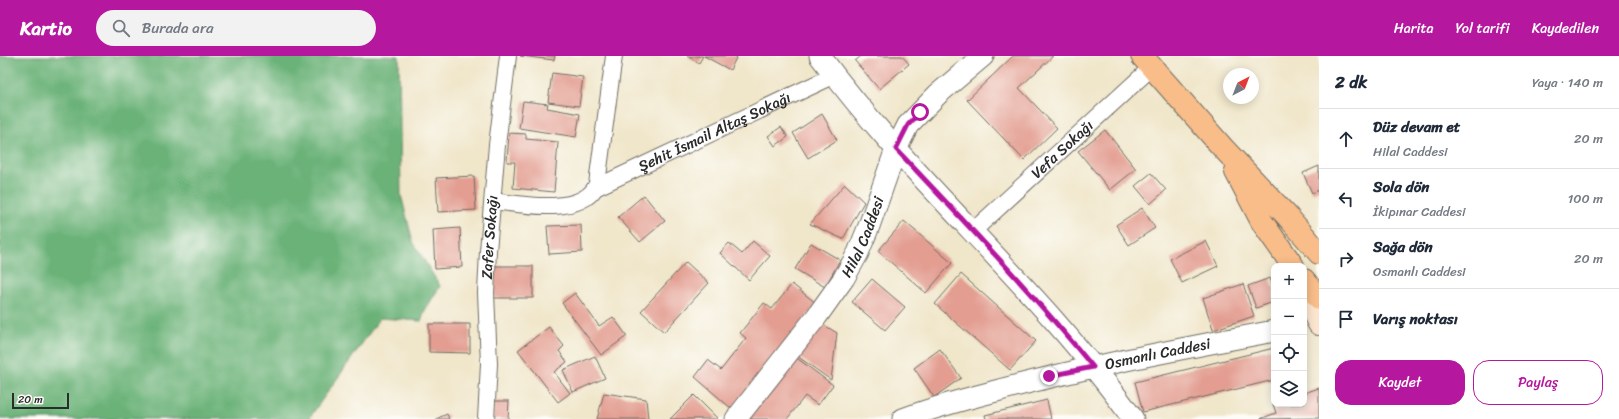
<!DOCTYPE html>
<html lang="tr">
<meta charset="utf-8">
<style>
body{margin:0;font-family:Sriracha,sans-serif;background:#f2f2f3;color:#1f2937}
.controls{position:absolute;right:12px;bottom:12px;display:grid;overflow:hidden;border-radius:8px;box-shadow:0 2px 10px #0003}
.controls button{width:36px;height:36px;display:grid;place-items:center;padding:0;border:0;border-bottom:1px solid #e0e1e3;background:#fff;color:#1f2937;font:20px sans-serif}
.compass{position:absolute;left:1223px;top:12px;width:36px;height:36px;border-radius:50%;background:#fff;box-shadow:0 2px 10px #0003;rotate:42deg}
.scale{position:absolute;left:12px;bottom:10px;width:57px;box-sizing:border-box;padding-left:4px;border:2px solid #2b2b2b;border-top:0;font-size:11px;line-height:14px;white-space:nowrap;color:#2b2b2b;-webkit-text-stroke:3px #fdfcf7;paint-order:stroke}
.stop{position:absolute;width:12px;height:12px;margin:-9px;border:3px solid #b5179e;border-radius:50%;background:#fff}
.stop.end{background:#b5179e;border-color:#fff;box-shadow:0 1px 4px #0008}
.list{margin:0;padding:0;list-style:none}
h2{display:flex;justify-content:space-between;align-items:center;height:52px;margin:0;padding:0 16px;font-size:17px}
h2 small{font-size:13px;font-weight:400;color:#747a83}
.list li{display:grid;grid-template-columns:26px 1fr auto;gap:12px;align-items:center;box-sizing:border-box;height:60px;padding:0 16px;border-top:1px solid #e0e1e3}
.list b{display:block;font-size:15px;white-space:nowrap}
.list p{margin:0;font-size:13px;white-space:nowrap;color:#747a83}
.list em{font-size:13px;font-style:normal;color:#747a83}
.actions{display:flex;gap:8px;padding:12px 16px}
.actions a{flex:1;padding:9px 0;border:1px solid #b5179e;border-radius:16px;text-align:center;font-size:14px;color:#b5179e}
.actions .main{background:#b5179e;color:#fff}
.icon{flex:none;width:22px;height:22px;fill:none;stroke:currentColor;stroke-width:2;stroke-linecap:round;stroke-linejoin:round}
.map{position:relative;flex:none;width:1319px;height:363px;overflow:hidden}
header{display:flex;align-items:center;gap:24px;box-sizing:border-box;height:56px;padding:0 20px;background:#b5179e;color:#fff}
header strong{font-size:19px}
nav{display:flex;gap:22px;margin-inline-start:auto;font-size:14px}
.search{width:280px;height:36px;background:#f2f2f3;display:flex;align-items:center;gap:10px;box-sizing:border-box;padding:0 14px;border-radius:22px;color:#747a83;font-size:15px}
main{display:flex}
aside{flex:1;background:#fff}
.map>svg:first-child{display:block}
.forest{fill:#6ab278;stroke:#4a6e52}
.building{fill:#e39d91}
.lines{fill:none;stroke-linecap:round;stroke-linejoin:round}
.minor-casing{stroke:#706c63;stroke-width:18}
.tertiary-casing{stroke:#706c63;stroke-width:23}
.secondary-casing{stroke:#706c63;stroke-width:24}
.primary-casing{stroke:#706c63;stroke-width:24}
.minor{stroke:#fff;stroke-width:16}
.tertiary{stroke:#fff;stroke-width:21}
.secondary{stroke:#fce5cf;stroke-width:22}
.primary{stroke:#f8bd88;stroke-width:22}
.route{stroke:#b5179e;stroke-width:5}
.labels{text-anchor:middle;stroke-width:3;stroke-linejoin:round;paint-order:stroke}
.street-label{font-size:15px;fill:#2b2b2b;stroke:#fdfcf7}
</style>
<header>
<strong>Kartio</strong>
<div class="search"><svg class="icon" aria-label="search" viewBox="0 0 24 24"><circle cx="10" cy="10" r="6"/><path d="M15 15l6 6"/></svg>Burada ara</div>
<nav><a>Harita</a><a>Yol tarifi</a><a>Kaydedilen</a></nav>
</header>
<main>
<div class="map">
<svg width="1319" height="363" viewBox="0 0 1319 363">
<rect width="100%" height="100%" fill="#fdfcf7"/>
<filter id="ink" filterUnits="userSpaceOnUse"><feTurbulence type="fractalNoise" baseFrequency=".025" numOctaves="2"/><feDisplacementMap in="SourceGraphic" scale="8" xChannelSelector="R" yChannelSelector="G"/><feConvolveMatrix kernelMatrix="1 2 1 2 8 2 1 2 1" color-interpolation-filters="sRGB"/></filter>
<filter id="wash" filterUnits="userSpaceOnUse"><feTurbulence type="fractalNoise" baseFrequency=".012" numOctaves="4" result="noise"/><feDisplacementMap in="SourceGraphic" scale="16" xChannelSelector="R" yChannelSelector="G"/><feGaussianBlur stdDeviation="0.9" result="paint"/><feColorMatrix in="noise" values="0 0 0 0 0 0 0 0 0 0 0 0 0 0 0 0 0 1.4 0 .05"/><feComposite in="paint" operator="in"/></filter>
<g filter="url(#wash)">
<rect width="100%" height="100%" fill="#f0e6ca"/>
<path class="forest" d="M 0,0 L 399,0 L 401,139 L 413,186 L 440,230 L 424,256 L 421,265 L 380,262 L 310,361 L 313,363 L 0,363 Z"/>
<g id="blocks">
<path class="building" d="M 520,0 L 555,0 L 554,4 Z
M 687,0 L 703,0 L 699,7 Z
M 704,0 L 737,0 L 730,14 Z
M 861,0 L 902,0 L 909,8 L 879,33 L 855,5 Z
M 1013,0 L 1053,0 L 1019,32 L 1057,72 L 1024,104 L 967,44 Z
M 552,17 L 583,21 L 579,50 L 548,46 Z
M 523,45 L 548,48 L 547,52 L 580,58 L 576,81 L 519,72 Z
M 822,58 L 837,84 L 808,102 L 793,77 Z
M 781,71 L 788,81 L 775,90 L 768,80 Z
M 1105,74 L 1136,113 L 1110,134 L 1078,95 Z
M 509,77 L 526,78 L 526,83 L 558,86 L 554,136 L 513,132 L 515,106 L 507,106 Z
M 1319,110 L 1319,134 L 1312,137 L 1303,117 Z
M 1151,117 L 1166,134 L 1150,148 L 1135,130 Z
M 474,120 L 476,154 L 438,156 L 436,122 Z
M 845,128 L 864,146 L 843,183 L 810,168 Z
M 644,139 L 665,165 L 640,186 L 618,161 Z
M 1142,152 L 1155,172 L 1129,189 L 1116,169 Z
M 904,165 L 952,207 L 926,237 L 878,195 Z
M 581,169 L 582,196 L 549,198 L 547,170 Z
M 460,172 L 462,211 L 435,213 L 433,174 Z
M 753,185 L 770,200 L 749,224 L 720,197 L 729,187 L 742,198 Z
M 1206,185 L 1218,210 L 1182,227 L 1170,203 Z
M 811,187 L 840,204 L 825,231 L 795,213 Z
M 686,206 L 709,227 L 664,276 L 641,255 Z
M 495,210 L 533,210 L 533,242 L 494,242 Z
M 961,218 L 1036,285 L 1010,314 L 935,248 Z
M 1270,222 L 1274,233 L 1274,246 L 1256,252 L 1248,230 Z
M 872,223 L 905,251 L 885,274 L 852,246 Z
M 792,228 L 817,248 L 733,354 L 695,321 L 708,304 L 721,314 L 746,282 L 740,277 L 764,247 L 772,253 Z
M 1243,228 L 1254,260 L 1213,274 L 1203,242 Z
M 575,237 L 599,270 L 613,261 L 627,280 L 601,299 L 562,247 Z
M 429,268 L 470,268 L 470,297 L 429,296 Z
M 824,269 L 837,277 L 831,324 L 797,300 Z
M 549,271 L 564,290 L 559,295 L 567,306 L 554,316 L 570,337 L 558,346 L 518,294 Z
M 1274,292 L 1274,324 L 1143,356 L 1135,326 Z
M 940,293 L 961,322 L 934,341 L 914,312 Z
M 595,300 L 605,322 L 573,336 L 563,314 Z
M 794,300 L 833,329 L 818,349 L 805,340 L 787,363 L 747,363 Z
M 1319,332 L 1319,362 L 1260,363 L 1276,357 L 1273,348 L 1304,348 L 1304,337 Z
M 604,337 L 646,343 L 648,363 L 597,363 Z
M 694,339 L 718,363 L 670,363 Z
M 1047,344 L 1051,363 L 986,363 L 985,359 Z
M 494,345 L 509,345 L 508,363 L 493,363 Z
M 447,358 L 449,363 L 436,363 Z"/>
</g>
</g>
<g filter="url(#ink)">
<use href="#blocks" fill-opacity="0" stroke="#706c63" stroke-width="1"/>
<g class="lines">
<defs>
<g id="minor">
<path id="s1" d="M 595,132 L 835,19"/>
<path d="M 493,145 C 519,148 578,160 595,132 C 597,129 598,124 598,120 L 614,0"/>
<path id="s2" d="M 973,175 L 1152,11"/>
<path id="s3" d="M 486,363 L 489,308 L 486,237 L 488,195 L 497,89 L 508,0"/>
</g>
<g id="tertiary">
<path d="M 820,0 C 915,129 1040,232 1133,363"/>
<path id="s4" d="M 736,363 L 817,260 L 844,222 L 858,197 L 869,170 L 896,93 L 908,69 L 938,38 L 983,0"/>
<path id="s5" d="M 903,363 C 933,351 965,343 996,335 C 1087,310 1181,293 1274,275"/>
</g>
<path id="secondary" d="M 1304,238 L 1319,268"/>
<path id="primary" d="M 1142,0 L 1223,92 L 1288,161 L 1319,197
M 1236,116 L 1262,166 L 1293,210
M 1304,224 L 1319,242"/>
</defs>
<use href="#minor" class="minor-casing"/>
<use href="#tertiary" class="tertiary-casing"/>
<use href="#secondary" class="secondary-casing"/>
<use href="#primary" class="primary-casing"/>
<use href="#minor" class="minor"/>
<use href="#tertiary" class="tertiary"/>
<use href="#secondary" class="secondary"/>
<use href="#primary" class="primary"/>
</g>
</g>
<g class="lines" filter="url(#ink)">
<path class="route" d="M 920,56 L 908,69 L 896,93 C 963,164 1031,235 1093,311 L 1049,320"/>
</g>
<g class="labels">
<g class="street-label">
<text dy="5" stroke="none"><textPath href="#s1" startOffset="132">Şehit İsmail Altaş Sokağı</textPath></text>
<text dy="5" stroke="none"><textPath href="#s2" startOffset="121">Vefa Sokağı</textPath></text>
<text dy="5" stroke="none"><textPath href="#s4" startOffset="223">Hilal Caddesi</textPath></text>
<text dy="5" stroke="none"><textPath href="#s3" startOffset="182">Zafer Sokağı</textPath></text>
<text dy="5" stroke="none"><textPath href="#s5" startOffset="263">Osmanlı Caddesi</textPath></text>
</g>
</g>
</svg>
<div class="controls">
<button>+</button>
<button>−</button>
<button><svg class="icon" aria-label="locate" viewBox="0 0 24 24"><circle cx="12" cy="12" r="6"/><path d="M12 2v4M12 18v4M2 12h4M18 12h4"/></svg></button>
<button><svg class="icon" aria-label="layers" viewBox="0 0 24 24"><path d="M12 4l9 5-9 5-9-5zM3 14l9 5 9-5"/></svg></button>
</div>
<svg class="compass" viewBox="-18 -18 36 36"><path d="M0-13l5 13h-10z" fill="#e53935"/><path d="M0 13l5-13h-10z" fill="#747a83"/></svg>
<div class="scale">20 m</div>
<div class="stop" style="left:920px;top:56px"></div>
<div class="stop end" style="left:1049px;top:320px"></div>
</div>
<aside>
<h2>2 dk<small>Yaya · 140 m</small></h2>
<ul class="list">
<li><svg class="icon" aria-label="ahead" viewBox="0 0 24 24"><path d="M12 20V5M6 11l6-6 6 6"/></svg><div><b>Düz devam et</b><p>Hilal Caddesi</p></div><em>20 m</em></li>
<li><svg class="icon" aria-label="left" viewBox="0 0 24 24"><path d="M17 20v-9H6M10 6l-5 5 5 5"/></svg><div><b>Sola dön</b><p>İkipınar Caddesi</p></div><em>100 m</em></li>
<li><svg class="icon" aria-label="right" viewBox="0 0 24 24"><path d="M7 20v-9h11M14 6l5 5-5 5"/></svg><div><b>Sağa dön</b><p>Osmanlı Caddesi</p></div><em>20 m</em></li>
<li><svg class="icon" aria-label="arrive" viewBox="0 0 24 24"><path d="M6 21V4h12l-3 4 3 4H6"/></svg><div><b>Varış noktası</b></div></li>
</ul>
<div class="actions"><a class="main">Kaydet</a><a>Paylaş</a></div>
</aside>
</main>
